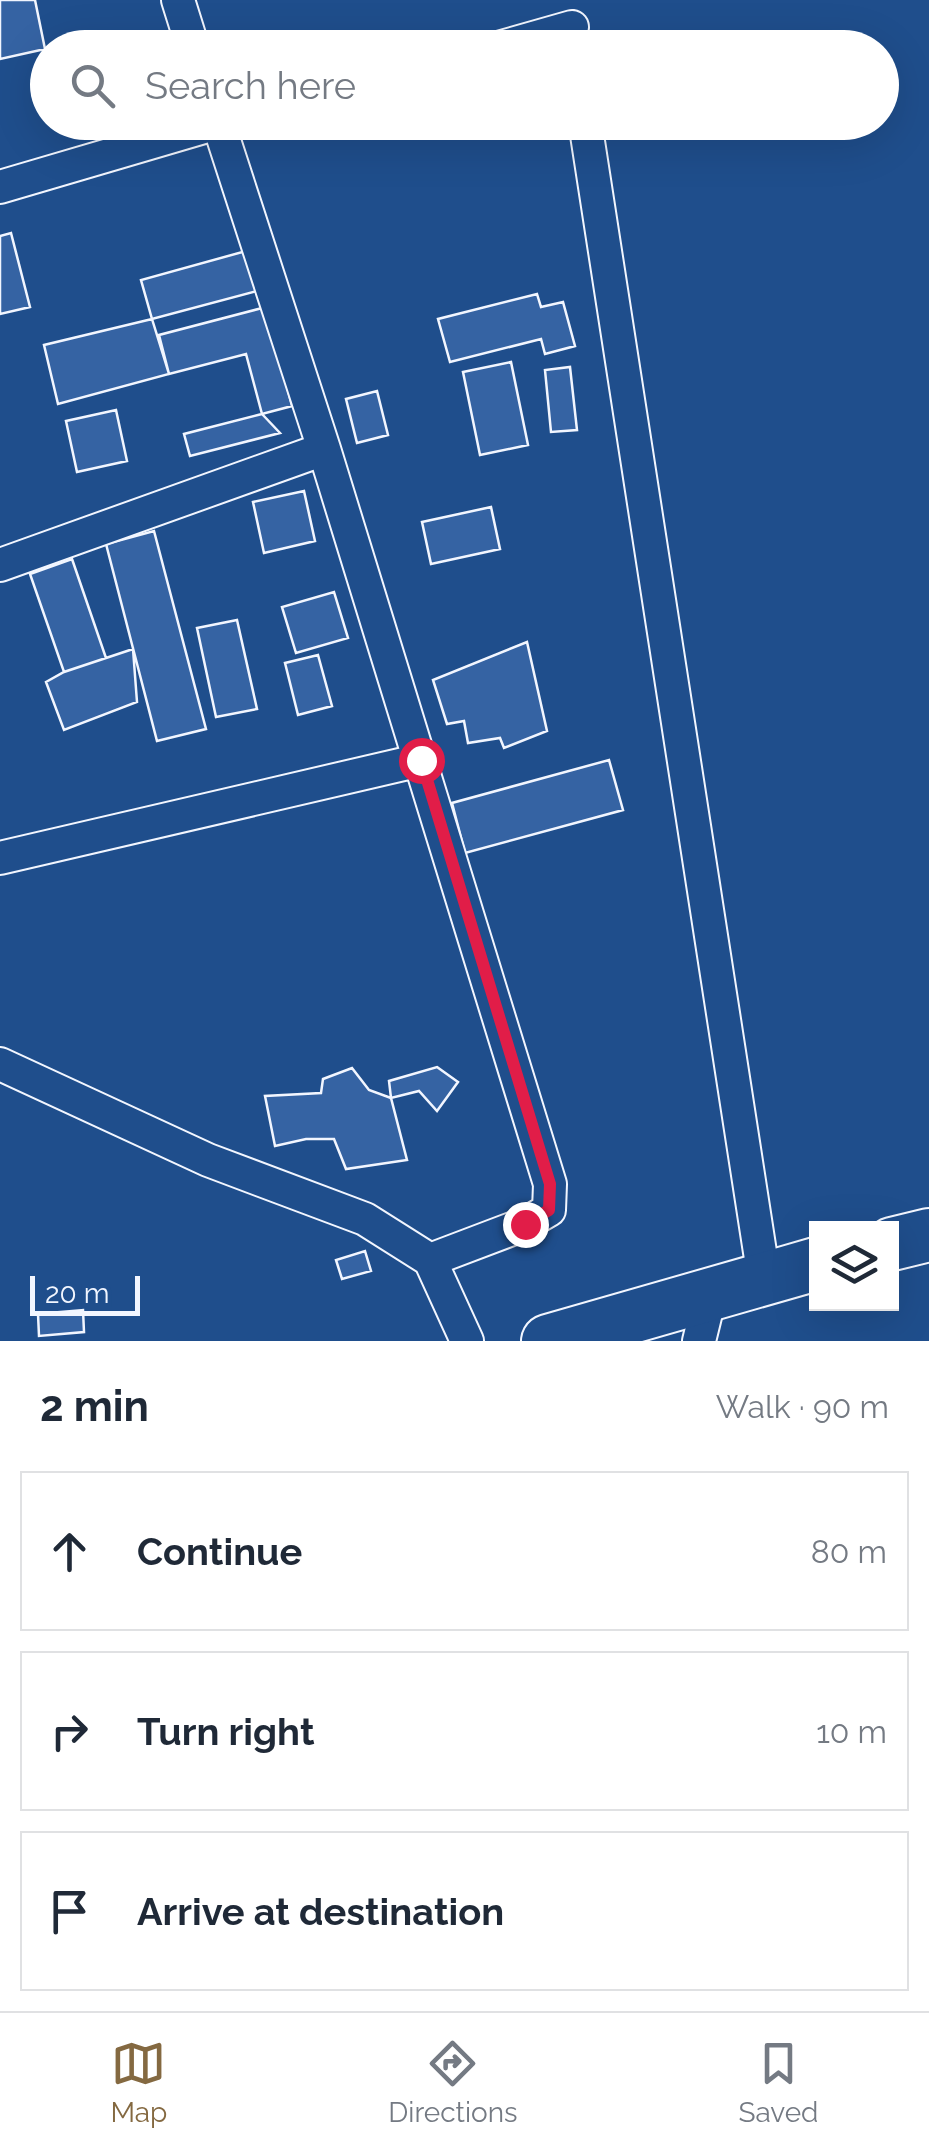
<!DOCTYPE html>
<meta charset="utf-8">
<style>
body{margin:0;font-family:Raleway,sans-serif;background:#f6f6f7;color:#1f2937}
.controls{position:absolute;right:30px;bottom:30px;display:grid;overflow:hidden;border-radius:0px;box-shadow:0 10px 40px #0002}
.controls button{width:90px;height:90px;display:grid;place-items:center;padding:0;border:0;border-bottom:2px solid #e0e1e3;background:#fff;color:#1f2937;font:50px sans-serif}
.scale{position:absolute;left:30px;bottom:25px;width:110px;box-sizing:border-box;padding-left:10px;border:5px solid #f2f6ff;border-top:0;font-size:28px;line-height:35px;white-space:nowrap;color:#f2f6ff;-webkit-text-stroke:8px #1f4e8c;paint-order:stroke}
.stop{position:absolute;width:30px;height:30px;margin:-22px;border:8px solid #e11d48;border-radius:50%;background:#fff}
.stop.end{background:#e11d48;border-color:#fff;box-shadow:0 2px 10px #0008}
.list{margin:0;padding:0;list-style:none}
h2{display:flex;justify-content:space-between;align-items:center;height:130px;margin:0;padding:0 40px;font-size:42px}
h2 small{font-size:32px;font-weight:400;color:#747a83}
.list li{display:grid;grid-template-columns:65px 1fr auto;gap:30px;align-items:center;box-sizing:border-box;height:160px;margin:0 20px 20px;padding:0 20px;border:2px solid #e0e1e3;border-radius:0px}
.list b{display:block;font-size:38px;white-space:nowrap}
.list em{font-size:32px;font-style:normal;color:#747a83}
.icon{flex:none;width:55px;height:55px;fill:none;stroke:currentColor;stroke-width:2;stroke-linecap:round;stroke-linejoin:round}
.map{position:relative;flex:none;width:929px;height:1341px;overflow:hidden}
.search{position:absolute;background:#fff;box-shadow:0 10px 40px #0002;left:30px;right:30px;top:30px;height:110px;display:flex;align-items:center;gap:25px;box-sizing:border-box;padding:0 35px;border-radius:55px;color:#747a83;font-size:38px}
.sheet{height:670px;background:#fff}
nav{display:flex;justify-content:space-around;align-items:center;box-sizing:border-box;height:140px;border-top:2px solid #e0e1e3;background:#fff;font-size:28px;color:#747a83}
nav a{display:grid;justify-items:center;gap:5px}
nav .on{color:#846941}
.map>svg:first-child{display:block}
.building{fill:#3563a3;stroke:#f2f6ff;stroke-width:2.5}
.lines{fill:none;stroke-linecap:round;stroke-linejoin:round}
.street-casing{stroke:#f2f6ff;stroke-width:36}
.primary-casing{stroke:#f2f6ff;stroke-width:56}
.street{stroke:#1f4e8c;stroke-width:32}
.primary{stroke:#1f4e8c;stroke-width:52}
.route{stroke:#e11d48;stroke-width:12}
</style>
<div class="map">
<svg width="929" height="1341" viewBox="0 0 929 1341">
<rect width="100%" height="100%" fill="#1f4e8c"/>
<path class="building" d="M 0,0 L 35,0 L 45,49 L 0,59 Z
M 11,233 L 30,307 L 0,314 L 0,236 Z
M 246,251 L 257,291 L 152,319 L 141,280 Z
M 537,294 L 541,307 L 563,302 L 575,346 L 545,354 L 541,339 L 450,362 L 438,319 Z
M 266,307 L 292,406 L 262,414 L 246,354 L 169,374 L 159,335 Z
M 152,319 L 169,374 L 58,404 L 44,345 Z
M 511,362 L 528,445 L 480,455 L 463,372 Z
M 570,367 L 577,430 L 551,432 L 545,370 Z
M 377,391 L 388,435 L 357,443 L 346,399 Z
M 116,410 L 127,461 L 77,472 L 66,421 Z
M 262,414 L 280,433 L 190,456 L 184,434 Z
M 304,491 L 315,541 L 264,553 L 253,502 Z
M 491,507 L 500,549 L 431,564 L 422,522 Z
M 154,531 L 206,729 L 157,741 L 106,544 Z
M 72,559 L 106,658 L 64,672 L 30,574 Z
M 334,592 L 348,638 L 296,653 L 282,607 Z
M 237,620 L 257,709 L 216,717 L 197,628 Z
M 527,642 L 547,731 L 504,748 L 500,738 L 468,743 L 464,721 L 447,724 L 433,680 Z
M 133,649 L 137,702 L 64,730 L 46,682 L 64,672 Z
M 318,655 L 332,706 L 298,715 L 285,663 Z
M 609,760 L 623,810 L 465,853 L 452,803 Z
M 437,1067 L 458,1082 L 437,1111 L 419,1091 L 391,1098 L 389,1081 Z
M 352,1068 L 369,1090 L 391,1098 L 407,1160 L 346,1169 L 334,1139 L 306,1139 L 275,1146 L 265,1096 L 321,1093 L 323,1079 Z
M 365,1251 L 371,1271 L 342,1279 L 336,1260 Z
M 83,1310 L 84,1332 L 39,1336 L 38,1314 Z"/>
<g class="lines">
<defs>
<path id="street" d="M 178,0 L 193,48
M 498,48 L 572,27
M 218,122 L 324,449 L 550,1184 L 549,1210 L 525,1224 L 430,1260
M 585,122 L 764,1278
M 0,187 L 221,122
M 0,565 L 324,449
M 0,858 L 421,760
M 0,1064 L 208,1160 L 365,1219 L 430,1260 L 467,1341
M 699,1341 L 711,1292"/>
<path id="primary" d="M 892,1244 L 929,1235
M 548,1341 L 816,1264"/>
</defs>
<use href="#street" class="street-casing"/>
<use href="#primary" class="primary-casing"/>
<use href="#street" class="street"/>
<use href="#primary" class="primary"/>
</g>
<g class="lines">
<path class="route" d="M 421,760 L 550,1184 L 549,1210 L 525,1224"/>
</g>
</svg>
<div class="controls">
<button><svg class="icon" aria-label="layers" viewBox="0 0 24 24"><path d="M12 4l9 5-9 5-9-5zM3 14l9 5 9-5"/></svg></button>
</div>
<div class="scale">20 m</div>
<div class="stop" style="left:421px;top:760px"></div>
<div class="stop end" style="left:525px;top:1224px"></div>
<div class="search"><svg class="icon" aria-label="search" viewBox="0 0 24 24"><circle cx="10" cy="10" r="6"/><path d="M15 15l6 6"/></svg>Search here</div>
</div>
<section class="sheet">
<h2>2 min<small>Walk · 90 m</small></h2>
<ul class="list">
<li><svg class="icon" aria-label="ahead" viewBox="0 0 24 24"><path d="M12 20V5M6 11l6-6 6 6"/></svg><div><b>Continue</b></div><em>80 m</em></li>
<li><svg class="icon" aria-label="right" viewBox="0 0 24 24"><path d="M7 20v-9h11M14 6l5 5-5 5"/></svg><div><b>Turn right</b></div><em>10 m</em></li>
<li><svg class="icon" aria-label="arrive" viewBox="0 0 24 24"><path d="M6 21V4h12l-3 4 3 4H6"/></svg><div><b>Arrive at destination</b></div></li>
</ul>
</section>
<nav>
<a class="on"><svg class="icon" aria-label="map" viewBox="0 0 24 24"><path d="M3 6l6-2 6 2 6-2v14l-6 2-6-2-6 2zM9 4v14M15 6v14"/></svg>Map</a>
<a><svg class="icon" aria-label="directions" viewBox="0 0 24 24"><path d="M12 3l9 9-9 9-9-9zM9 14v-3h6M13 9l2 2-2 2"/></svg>Directions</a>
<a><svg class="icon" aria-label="saved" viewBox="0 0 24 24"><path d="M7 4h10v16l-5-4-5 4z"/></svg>Saved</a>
</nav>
